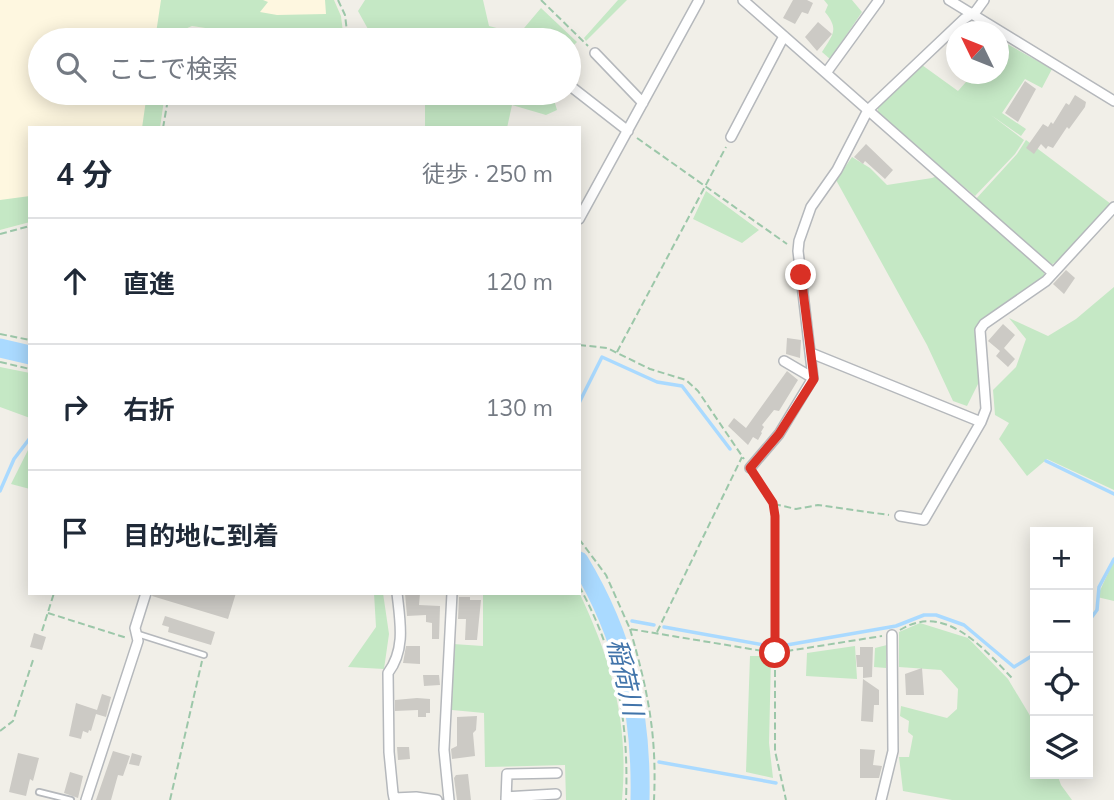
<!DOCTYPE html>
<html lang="ja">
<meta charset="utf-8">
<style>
body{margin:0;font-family:Mulish,"Noto Sans JP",sans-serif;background:#f6f6f7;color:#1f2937}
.controls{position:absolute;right:21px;bottom:21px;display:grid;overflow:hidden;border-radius:0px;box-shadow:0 4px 18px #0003}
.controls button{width:63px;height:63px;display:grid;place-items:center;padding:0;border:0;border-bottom:2px solid #e0e1e3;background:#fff;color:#1f2937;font:35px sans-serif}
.compass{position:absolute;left:946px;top:21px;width:63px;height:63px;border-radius:50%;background:#fff;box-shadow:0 4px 18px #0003;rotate:313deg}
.stop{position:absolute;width:21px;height:21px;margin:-16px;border:5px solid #d93025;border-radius:50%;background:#fff}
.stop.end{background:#d93025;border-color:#fff;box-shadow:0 2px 7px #0008}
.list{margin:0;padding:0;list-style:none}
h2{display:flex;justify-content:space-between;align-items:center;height:91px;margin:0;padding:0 28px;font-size:30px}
h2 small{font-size:23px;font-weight:400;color:#747a83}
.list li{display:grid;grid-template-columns:46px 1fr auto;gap:21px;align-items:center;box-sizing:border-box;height:126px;padding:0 28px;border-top:2px solid #e0e1e3}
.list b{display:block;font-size:26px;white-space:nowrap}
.list em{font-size:23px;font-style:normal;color:#747a83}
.icon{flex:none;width:38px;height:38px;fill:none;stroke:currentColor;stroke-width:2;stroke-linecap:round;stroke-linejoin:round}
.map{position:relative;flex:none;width:1114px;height:800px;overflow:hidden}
.search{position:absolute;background:#fff;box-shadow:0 4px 18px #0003;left:28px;top:28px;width:553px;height:77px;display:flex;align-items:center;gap:18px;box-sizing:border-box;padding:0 24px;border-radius:38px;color:#747a83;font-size:26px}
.panel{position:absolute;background:#fff;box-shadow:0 4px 18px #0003;left:28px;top:126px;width:553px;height:469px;border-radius:0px}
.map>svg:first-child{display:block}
.commercial{fill:#fef7e0}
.green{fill:#c5e8c5}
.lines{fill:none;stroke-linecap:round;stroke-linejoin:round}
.stream{stroke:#aadaff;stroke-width:3.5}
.river{stroke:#aadaff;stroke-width:19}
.building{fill:#cccac5}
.lane-casing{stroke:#b5b8bc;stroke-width:8}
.street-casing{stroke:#b5b8bc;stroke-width:12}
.path{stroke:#9cc7a9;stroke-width:2;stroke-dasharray:7 3.5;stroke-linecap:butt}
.lane{stroke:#fff;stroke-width:4.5}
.street{stroke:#fff;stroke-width:9}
.route{stroke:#d93025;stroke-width:9}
.labels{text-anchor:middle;stroke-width:7;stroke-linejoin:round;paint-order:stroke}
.water-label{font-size:26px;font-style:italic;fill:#4174aa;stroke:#fff}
</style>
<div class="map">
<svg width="1114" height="800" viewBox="0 0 1114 800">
<rect width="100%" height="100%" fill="#f1efe8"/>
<path class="commercial" d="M 0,0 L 334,0 L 341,16 L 344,40 L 285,40 L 192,26 L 183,30 L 174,40 L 40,40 L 40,93 L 165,93 L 160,128 L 30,128 L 30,222 L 0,230 Z"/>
<path class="green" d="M 161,0 L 263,0 L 268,2 L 260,12 L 277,15 L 326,14 L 325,0 L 334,0 L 341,16 L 344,40 L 285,40 L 192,26 L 183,30 L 174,40 L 155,40 Z
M 365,0 L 483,0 L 489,26 L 519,34 L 541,8 L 577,42 L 569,50 L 569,40 L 374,40 L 358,11 Z
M 618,0 L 627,0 L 586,41 L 584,38 Z
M 824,0 L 852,0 L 862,12 L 830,59 L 822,52 C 832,35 840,30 825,12 L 828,5 Z
M 1000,40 L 1052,69 L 1042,88 L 1025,79 L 1002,113 L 1026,129 L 1021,136 L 991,115 L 1024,140 L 1015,154 L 975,196 L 878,115 L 878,108 L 922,65 L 958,91 L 973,74 L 998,74 Z
M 147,93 L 165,93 L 160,128 L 142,128 Z
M 425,93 L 552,93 L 557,110 L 546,115 L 512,105 L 507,128 L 425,128 Z
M 1026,140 L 1111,204 L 1059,260 L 1051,265 L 975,200 L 1017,154 Z
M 852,157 L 870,168 L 887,185 L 932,178 L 937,176 L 1044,272 L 1044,279 L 983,320 L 976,329 L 979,382 L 967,406 L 953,401 L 927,345 L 836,180 Z
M 706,191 L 759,230 L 742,243 L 693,219 Z
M 30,196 L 30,222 L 0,230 L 0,200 Z
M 1114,287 L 1114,490 L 1047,459 L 1027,476 L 999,439 L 1009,423 L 995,415 L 993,390 L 1016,367 L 1026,339 L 1009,318 L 1048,336 L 1076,319 Z
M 0,367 L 30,373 L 30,418 L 0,407 Z
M 30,446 L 30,489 L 11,484 Z
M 1114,560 L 1114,601 L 1097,597 Z
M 579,592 C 612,662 629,722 622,800 L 566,800 L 565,765 L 485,767 L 484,713 L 452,710 L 453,644 L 483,646 L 483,593 Z
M 374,593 L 383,593 L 389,634 L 384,669 L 348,667 L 376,627 Z
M 920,623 L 968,638 L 1008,679 L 1035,724 L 1035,774 L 1057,774 L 1061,785 L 1072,800 L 952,800 L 903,791 L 899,757 L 909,757 L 913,736 L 908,732 L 909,721 L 900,716 L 901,706 L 947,718 L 957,709 L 958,689 L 941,670 L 899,667 L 899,632 Z
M 887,645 L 886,668 L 874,667 L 875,648 Z
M 855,646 L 857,679 L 806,676 L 807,653 Z
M 750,656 L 764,656 L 771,659 L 769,743 L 773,778 L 746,772 Z"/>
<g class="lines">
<path class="stream" d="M 579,403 L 602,357 L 657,382 L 682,386 L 730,449
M 1046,461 L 1114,494
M 0,491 L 14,459 L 30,438
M 632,621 L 654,625
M 1088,622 L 1097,610 L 1099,587 L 1114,559
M 664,627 L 769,646
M 781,646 L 896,626 L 924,615 L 936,615 L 964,625 L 1014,667 L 1035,654
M 659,762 L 776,783"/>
<path class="river" d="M 0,348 L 30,355
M 579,561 C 625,637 642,712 640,800"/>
</g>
<path class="building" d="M 793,0 L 807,0 L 813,3 L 808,14 L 802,12 L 795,24 L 783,18 Z
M 818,22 L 832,34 L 817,51 L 805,37 Z
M 1025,81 L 1036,89 L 1018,122 L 1005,113 Z
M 1075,95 L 1086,102 L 1085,107 L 1069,129 L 1067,127 L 1053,148 L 1048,146 L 1046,149 L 1041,144 L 1034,154 L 1026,148 L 1043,124 L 1048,127 L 1051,122 L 1053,124 L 1066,103 L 1069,105 Z
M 866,144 L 893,170 L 885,179 L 865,161 L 863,164 L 854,157 Z
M 1066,270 L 1075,278 L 1064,294 L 1053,284 Z
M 1003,324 L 1015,335 L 1004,348 L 1015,359 L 1008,367 L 996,356 L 1000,351 L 988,341 Z
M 787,338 L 801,340 L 800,358 L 786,354 Z
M 787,371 L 798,380 L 779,411 L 774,410 L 762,425 L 764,427 L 761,432 L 762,433 L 758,440 L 753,437 L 748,445 L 728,426 L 734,418 L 746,428 Z
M 153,593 L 236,593 L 228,619 L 152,596 Z
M 405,593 L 420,593 L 419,605 L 440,606 L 439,639 L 432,639 L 432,623 L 426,622 L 426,615 L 407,616 Z
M 459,597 L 470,597 L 470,600 L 481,600 L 477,640 L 465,640 L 466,619 L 458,619 Z
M 165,616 L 215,632 L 211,645 L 168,632 L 169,627 L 162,625 Z
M 34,633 L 46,637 L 42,650 L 30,647 Z
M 406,646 L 420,646 L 420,664 L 403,663 Z
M 860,647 L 873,647 L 872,677 L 863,678 L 863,667 L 857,667 L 856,655 L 860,655 Z
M 922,668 L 924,695 L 906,695 L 905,674 Z
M 423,675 L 439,675 L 440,685 L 424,686 Z
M 863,679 L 879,690 L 879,705 L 874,705 L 873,722 L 861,721 Z
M 102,694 L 111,697 L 106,717 L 96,714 L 91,731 L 89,730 L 88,733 L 83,731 L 81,739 L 69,736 L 76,703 L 97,710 Z
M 417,698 L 430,699 L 430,713 L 426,713 L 426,717 L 418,717 L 418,710 L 395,711 L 395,700 Z
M 477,716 L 476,730 L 473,733 L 475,756 L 452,759 L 451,749 L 457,746 L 457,717 Z
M 397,747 L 409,747 L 410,759 L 398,760 Z
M 860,749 L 875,750 L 873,765 L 882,766 L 879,778 L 860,778 Z
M 113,751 L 130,756 L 123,776 L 118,775 L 111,800 L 96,800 Z
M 18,753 L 39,758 L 33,781 L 30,779 L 26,796 L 9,792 Z
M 132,753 L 142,756 L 139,766 L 129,764 Z
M 70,772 L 83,776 L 78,798 L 64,793 Z
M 468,774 L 471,800 L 457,800 L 454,778 L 456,775 Z"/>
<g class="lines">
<defs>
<path id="lane" d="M 138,634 L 204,655
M 39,792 L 71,800"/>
<path id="street" d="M 743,0 L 1053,273
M 949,0 L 1114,101
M 595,53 L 643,103
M 826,73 L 879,0
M 569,85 L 628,131
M 731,137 L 784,36
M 579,219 L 699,0
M 811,353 L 981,422
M 784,361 L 813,378
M 750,468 L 779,434 L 813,378 L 798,251 L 799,241 L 811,207 L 837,170 L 868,110 L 964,19 L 976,11 L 984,0
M 900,516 L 924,520 L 981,422 L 986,409 L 980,330 L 984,324 L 1046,281 L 1114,207
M 397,593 C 400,621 406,649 388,673 L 389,752 L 393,793 L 394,798 L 416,797 L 437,800
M 506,797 L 556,794
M 86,800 L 138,641 L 135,628 L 146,593
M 449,800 L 444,750 L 452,593
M 506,800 L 507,774 L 557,773
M 881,800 L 893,751 L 892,635"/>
</defs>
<use href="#lane" class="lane-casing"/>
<use href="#street" class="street-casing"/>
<path class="path" d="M 338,0 L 345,15 L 348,40
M 541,0 L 588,46
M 179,40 L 192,30 L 266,40
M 163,128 L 169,93
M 637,138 L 787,244
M 0,234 L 30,226
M 0,334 L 30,340
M 579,345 L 607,348 L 650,369 L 686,380 L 698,391 L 744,459
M 617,352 L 726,147
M 0,362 L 30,369
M 755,476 L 773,503 L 775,516 L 775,751 L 786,800
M 774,504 L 796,509 L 818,505 L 889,515
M 579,539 L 606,575 L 630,629 L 775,653 L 882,636
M 579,586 C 617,655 629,722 626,800
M 48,613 L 127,638
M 630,629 C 648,691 657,735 654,800
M 900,630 C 945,602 983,648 1012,678
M 42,631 L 54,593
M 657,632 L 742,457
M 0,731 L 13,721 L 34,657
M 170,800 L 202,661"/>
<use href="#lane" class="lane"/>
<use href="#street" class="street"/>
</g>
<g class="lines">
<path class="route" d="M 775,653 L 775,516 L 773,503 L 750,468 L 779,434 L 814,379 L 801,275"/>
</g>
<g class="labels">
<g class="water-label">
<text transform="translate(625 677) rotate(77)" y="9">稲荷川</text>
</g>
</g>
</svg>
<div class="controls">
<button>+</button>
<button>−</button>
<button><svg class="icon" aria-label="locate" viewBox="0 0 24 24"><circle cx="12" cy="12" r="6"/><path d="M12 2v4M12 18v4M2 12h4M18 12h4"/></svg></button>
<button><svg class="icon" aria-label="layers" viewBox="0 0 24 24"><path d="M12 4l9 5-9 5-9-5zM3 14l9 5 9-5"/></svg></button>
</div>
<svg class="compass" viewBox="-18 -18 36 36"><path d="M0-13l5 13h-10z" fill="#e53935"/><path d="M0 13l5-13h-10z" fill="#747a83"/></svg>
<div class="stop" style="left:775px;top:653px"></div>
<div class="stop end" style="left:801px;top:275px"></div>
<div class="search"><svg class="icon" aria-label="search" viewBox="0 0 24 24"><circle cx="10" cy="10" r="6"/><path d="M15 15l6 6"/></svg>ここで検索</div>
<section class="panel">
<h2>4 分<small>徒歩 · 250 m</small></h2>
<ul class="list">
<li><svg class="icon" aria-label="ahead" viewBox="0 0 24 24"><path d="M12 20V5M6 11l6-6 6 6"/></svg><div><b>直進</b></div><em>120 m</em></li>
<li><svg class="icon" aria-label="right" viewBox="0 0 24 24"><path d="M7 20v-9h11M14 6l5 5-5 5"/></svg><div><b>右折</b></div><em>130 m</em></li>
<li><svg class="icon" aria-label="arrive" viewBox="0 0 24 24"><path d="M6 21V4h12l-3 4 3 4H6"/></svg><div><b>目的地に到着</b></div></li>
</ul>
</section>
</div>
